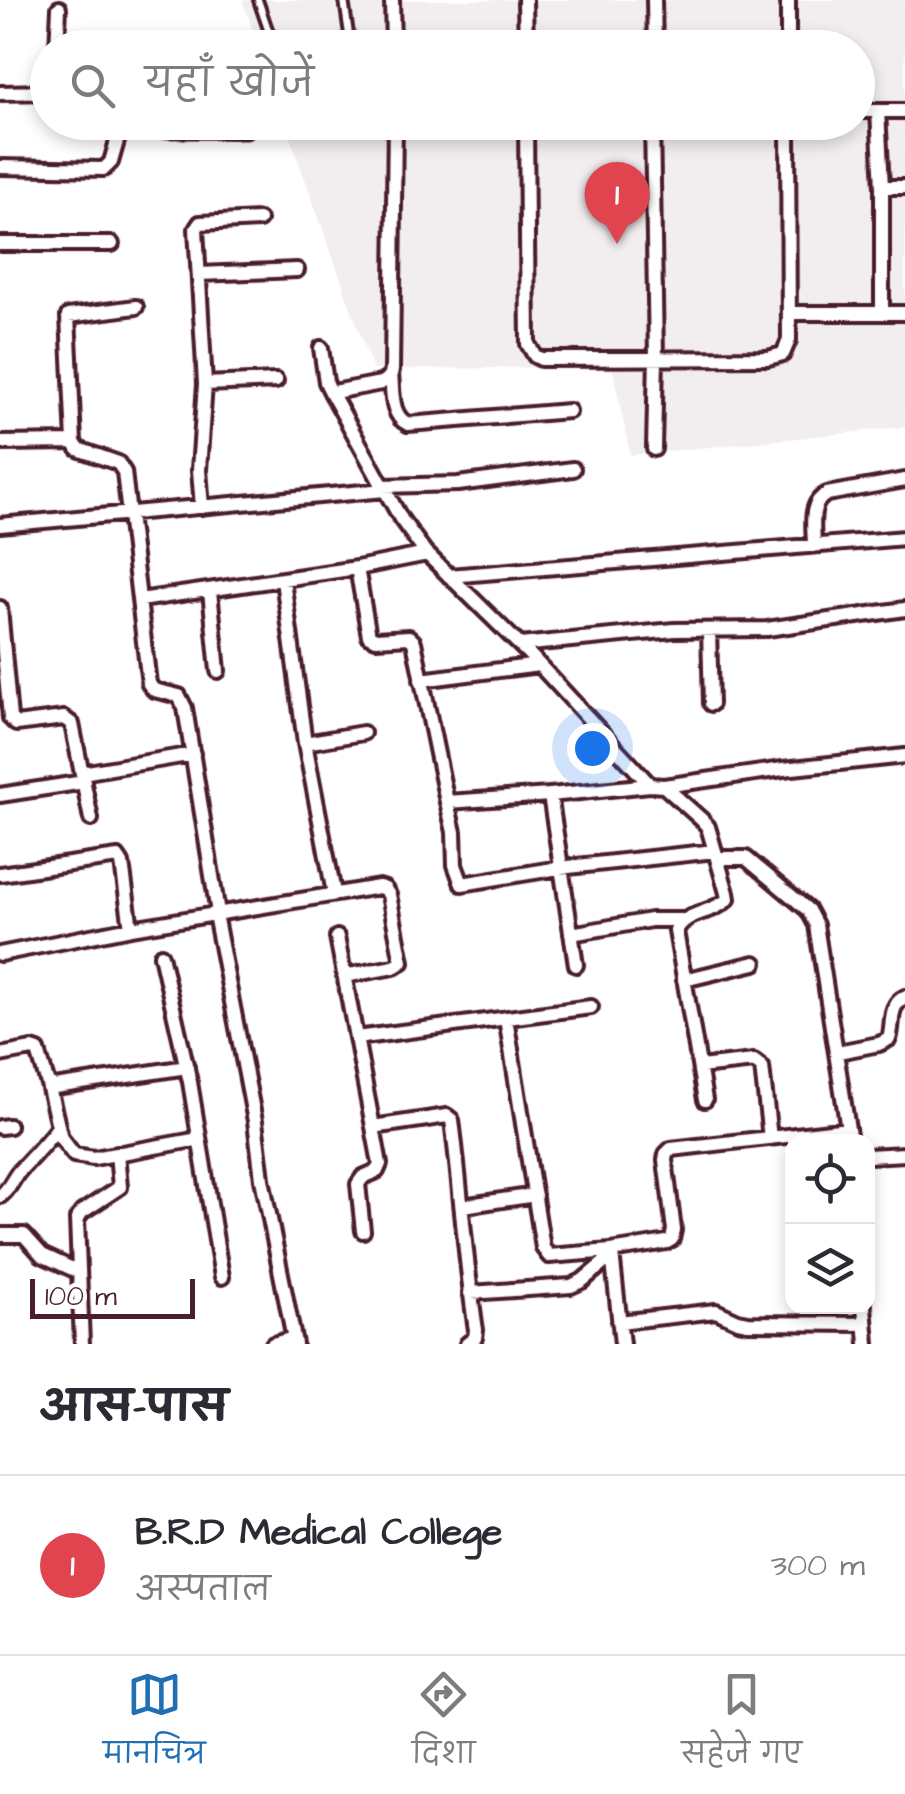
<!DOCTYPE html>
<html lang="hi">
<meta charset="utf-8">
<style>
body{margin:0;font-family:"Architects Daughter","Playpen Sans Deva",sans-serif;background:#f7f7f7;color:#2b2b33}
.controls{position:absolute;right:30px;bottom:30px;display:grid;overflow:hidden;border-radius:20px;box-shadow:0 5px 15px #0003}
.controls button{width:90px;height:90px;display:grid;place-items:center;padding:0;border:0;border-bottom:2px solid #e1e1e2;background:#fff;color:#2b2b33;font:50px sans-serif}
.scale{position:absolute;left:30px;bottom:25px;width:165px;box-sizing:border-box;padding-left:10px;border:5px solid #4a1f2b;border-top:0;font-size:28px;line-height:35px;white-space:nowrap;color:#4a1f2b;-webkit-text-stroke:8px #fff;paint-order:stroke}
.you{position:absolute;left:592px;top:748px;width:35px;height:35px;margin:-25px;border:8px solid #fff;border-radius:50%;background:#1a73e8;box-shadow:0 0 0 15px #1a73e833}
.badge{display:grid;place-items:center;width:65px;height:65px;border-radius:50%;background:#1f6fb2;color:#fff;font-size:32px;font-weight:700}
.pin{position:absolute;translate:-50% -82px;filter:drop-shadow(0 2px 5px #0008)}
.pin::after{content:'';position:absolute;top:52px;width:35px;height:30px;background:inherit;clip-path:polygon(0 0,100% 0,50% 100%)}
.list{margin:0;padding:0;list-style:none}
h2{display:flex;justify-content:space-between;align-items:center;height:130px;margin:0;padding:0 40px;font-size:42px}
h2 small{font-size:32px;font-weight:400;color:#7c7c81}
.list li{display:grid;grid-template-columns:65px 1fr auto;gap:30px;align-items:center;box-sizing:border-box;height:180px;padding:0 40px;border-top:2px solid #e1e1e2}
.list b{display:block;font-size:38px;white-space:nowrap}
.list p{margin:0;font-size:32px;white-space:nowrap;color:#7c7c81}
.list em{font-size:32px;font-style:normal;color:#7c7c81}
.icon{flex:none;width:55px;height:55px;fill:none;stroke:currentColor;stroke-width:2;stroke-linecap:round;stroke-linejoin:round}
.map{position:relative;flex:none;width:905px;height:1344px;overflow:hidden}
.search{position:absolute;background:#fff;box-shadow:0 5px 15px #0003;left:30px;right:30px;top:30px;height:110px;display:flex;align-items:center;gap:25px;box-sizing:border-box;padding:0 35px;border-radius:55px;color:#7c7c81;font-size:38px}
.sheet{height:310px;background:#fff}
nav{display:flex;justify-content:space-around;align-items:center;box-sizing:border-box;height:140px;border-top:2px solid #e1e1e2;background:#fff;font-size:28px;color:#7c7c81}
nav a{display:grid;justify-items:center;gap:5px}
nav .on{color:#1f6fb2}
.map>svg:first-child{display:block}
.built{fill:#f2eeef}
.lines{fill:none;stroke-linecap:round;stroke-linejoin:round}
.service-casing{stroke:#4a1f2b;stroke-width:14}
.minor-casing{stroke:#4a1f2b;stroke-width:20}
.service{stroke:#fff;stroke-width:6}
.minor{stroke:#fff;stroke-width:12}
</style>
<div class="map">
<svg width="905" height="1344" viewBox="0 0 905 1344">
<rect width="100%" height="100%" fill="#fff"/>
<filter id="ink" filterUnits="userSpaceOnUse"><feTurbulence type="fractalNoise" baseFrequency=".01" numOctaves="2"/><feDisplacementMap in="SourceGraphic" scale="20" xChannelSelector="R" yChannelSelector="G"/><feConvolveMatrix kernelMatrix="1 2 1 2 8 2 1 2 1" color-interpolation-filters="sRGB"/></filter>
<g filter="url(#ink)">
<path class="built" d="M 242,0 L 905,0 L 905,427 L 630,455 L 612,366 L 373,370 L 285,123 L 858,122 L 858,48 L 259,47 Z"/>
<g class="lines">
<defs>
<path id="service" d="M 258,0 L 273,44
M 344,0 L 351,48"/>
<path id="minor" d="M 392,0 L 393,48
M 525,0 L 526,48
M 654,0 L 655,48
M 788,0 L 788,48
M 57,48 L 59,8
M 0,93 L 48,92
M 858,111 L 905,111
M 878,111 L 882,187 L 882,313
M 395,122 L 392,370 L 390,377 L 381,383 L 334,392 L 332,394 L 401,519 L 425,552 L 532,657 L 650,785 L 664,786 L 783,769 L 905,756
M 526,122 L 528,344 L 535,356 L 541,359 L 768,358 L 783,354 L 789,340 L 788,122
M 652,122 L 656,357 L 654,449
M 0,167 L 104,169 L 111,162 L 119,134 L 128,129 L 246,130
M 882,187 L 905,187
M 0,244 L 112,244
M 199,274 L 297,270
M 136,307 L 68,316 L 74,442 L 78,449 L 118,463 L 124,472 L 149,684 L 154,690 L 179,696 L 185,708 L 218,913
M 789,313 L 905,313
M 321,348 L 326,382 L 332,394
M 391,374 C 393,391 390,416 408,424 L 569,411
M 205,384 L 276,381
M 0,443 L 74,442
M 382,486 L 458,484 L 573,469
M 202,507 L 199,470 L 205,384 L 196,229 L 200,223 L 259,220
M 0,525 L 385,490
M 814,546 C 814,527 808,503 827,494 L 905,480
M 357,568 L 369,636 L 376,639 L 409,637 L 414,642 L 447,802 L 550,795 L 650,785
M 449,576 L 905,538
M 283,580 L 305,743 L 334,893
M 210,591 L 218,671
M 140,600 L 357,568 L 427,554
M 0,608 L 10,718 L 16,724 L 64,718 L 72,724 L 91,819
M 709,630 L 711,704
M 520,645 L 674,630 L 767,629 L 905,609
M 421,680 L 539,665
M 305,743 L 363,733
M 82,773 L 193,754
M 664,786 L 702,820 L 708,827 L 727,893 L 728,899 C 713,914 685,911 676,931 L 705,1100
M 0,795 L 84,782
M 550,795 L 576,965
M 447,802 L 454,832 L 455,865 L 462,884 L 559,868 L 715,851
M 717,858 L 746,858 L 808,910 L 816,925 L 850,1142
M 0,874 L 118,857 L 122,863 L 131,928
M 215,914 L 255,1121 L 262,1179 L 295,1344
M 571,934 L 651,920 L 682,920
M 337,937 L 380,1164 L 377,1171 L 363,1177 L 358,1184 L 363,1231
M 0,954 L 131,928 L 379,887 L 385,889 L 389,895 L 402,962 L 394,967 L 344,976
M 161,955 L 190,1082 L 222,1277
M 684,980 L 755,963
M 506,1018 L 543,1248 L 549,1256 L 611,1251 L 667,1242 L 672,1239 L 674,1230 L 665,1160 L 666,1154 L 671,1149 L 848,1129
M 356,1038 L 591,1007
M 838,1052 L 879,1044 L 889,1039 C 894,1023 888,1005 905,997
M 0,1055 L 32,1049 L 38,1051 L 48,1084 L 55,1087 L 187,1067
M 700,1067 L 754,1061 L 762,1067 L 770,1138
M 48,1084 L 61,1138 L 74,1155 L 94,1158 L 199,1139
M 0,1127 L 9,1126
M 373,1127 L 447,1116 L 452,1120 C 461,1190 465,1260 476,1330 L 475,1338 L 467,1344
M 868,1156 L 905,1154
M 0,1196 C 10,1189 12,1179 20,1170 C 33,1156 46,1143 58,1127
M 463,1206 L 535,1195
M 0,1235 L 24,1235 L 42,1255 L 79,1272
M 612,1253 L 622,1344
M 470,1293 L 571,1286 L 582,1281 L 612,1256
M 864,1306 L 867,1344
M 619,1322 L 716,1311 L 738,1321 L 748,1323 L 865,1324
M 82,1344 L 77,1219 L 82,1212 L 120,1187 L 117,1153
M 273,1344 L 294,1338"/>
</defs>
<use href="#service" class="service-casing"/>
<use href="#minor" class="minor-casing"/>
<use href="#service" class="service"/>
<use href="#minor" class="minor"/>
</g>
</g>
</svg>
<div class="controls">
<button><svg class="icon" aria-label="locate" viewBox="0 0 24 24"><circle cx="12" cy="12" r="6"/><path d="M12 2v4M12 18v4M2 12h4M18 12h4"/></svg></button>
<button><svg class="icon" aria-label="layers" viewBox="0 0 24 24"><path d="M12 4l9 5-9 5-9-5zM3 14l9 5 9-5"/></svg></button>
</div>
<div class="scale">100 m</div>
<div class="you"></div>
<div class="pin badge" style="left:617px;top:244px;background:#e0444e">1</div>
<div class="search"><svg class="icon" aria-label="search" viewBox="0 0 24 24"><circle cx="10" cy="10" r="6"/><path d="M15 15l6 6"/></svg>यहाँ खोजें</div>
</div>
<section class="sheet">
<h2>आस-पास<small></small></h2>
<ul class="list">
<li><span class="badge" style="background:#e0444e">1</span><div><b>B.R.D Medical College</b><p>अस्पताल</p></div><em>300 m</em></li>
</ul>
</section>
<nav>
<a class="on"><svg class="icon" aria-label="map" viewBox="0 0 24 24"><path d="M3 6l6-2 6 2 6-2v14l-6 2-6-2-6 2zM9 4v14M15 6v14"/></svg>मानचित्र</a>
<a><svg class="icon" aria-label="directions" viewBox="0 0 24 24"><path d="M12 3l9 9-9 9-9-9zM9 14v-3h6M13 9l2 2-2 2"/></svg>दिशा</a>
<a><svg class="icon" aria-label="saved" viewBox="0 0 24 24"><path d="M7 4h10v16l-5-4-5 4z"/></svg>सहेजे गए</a>
</nav>
